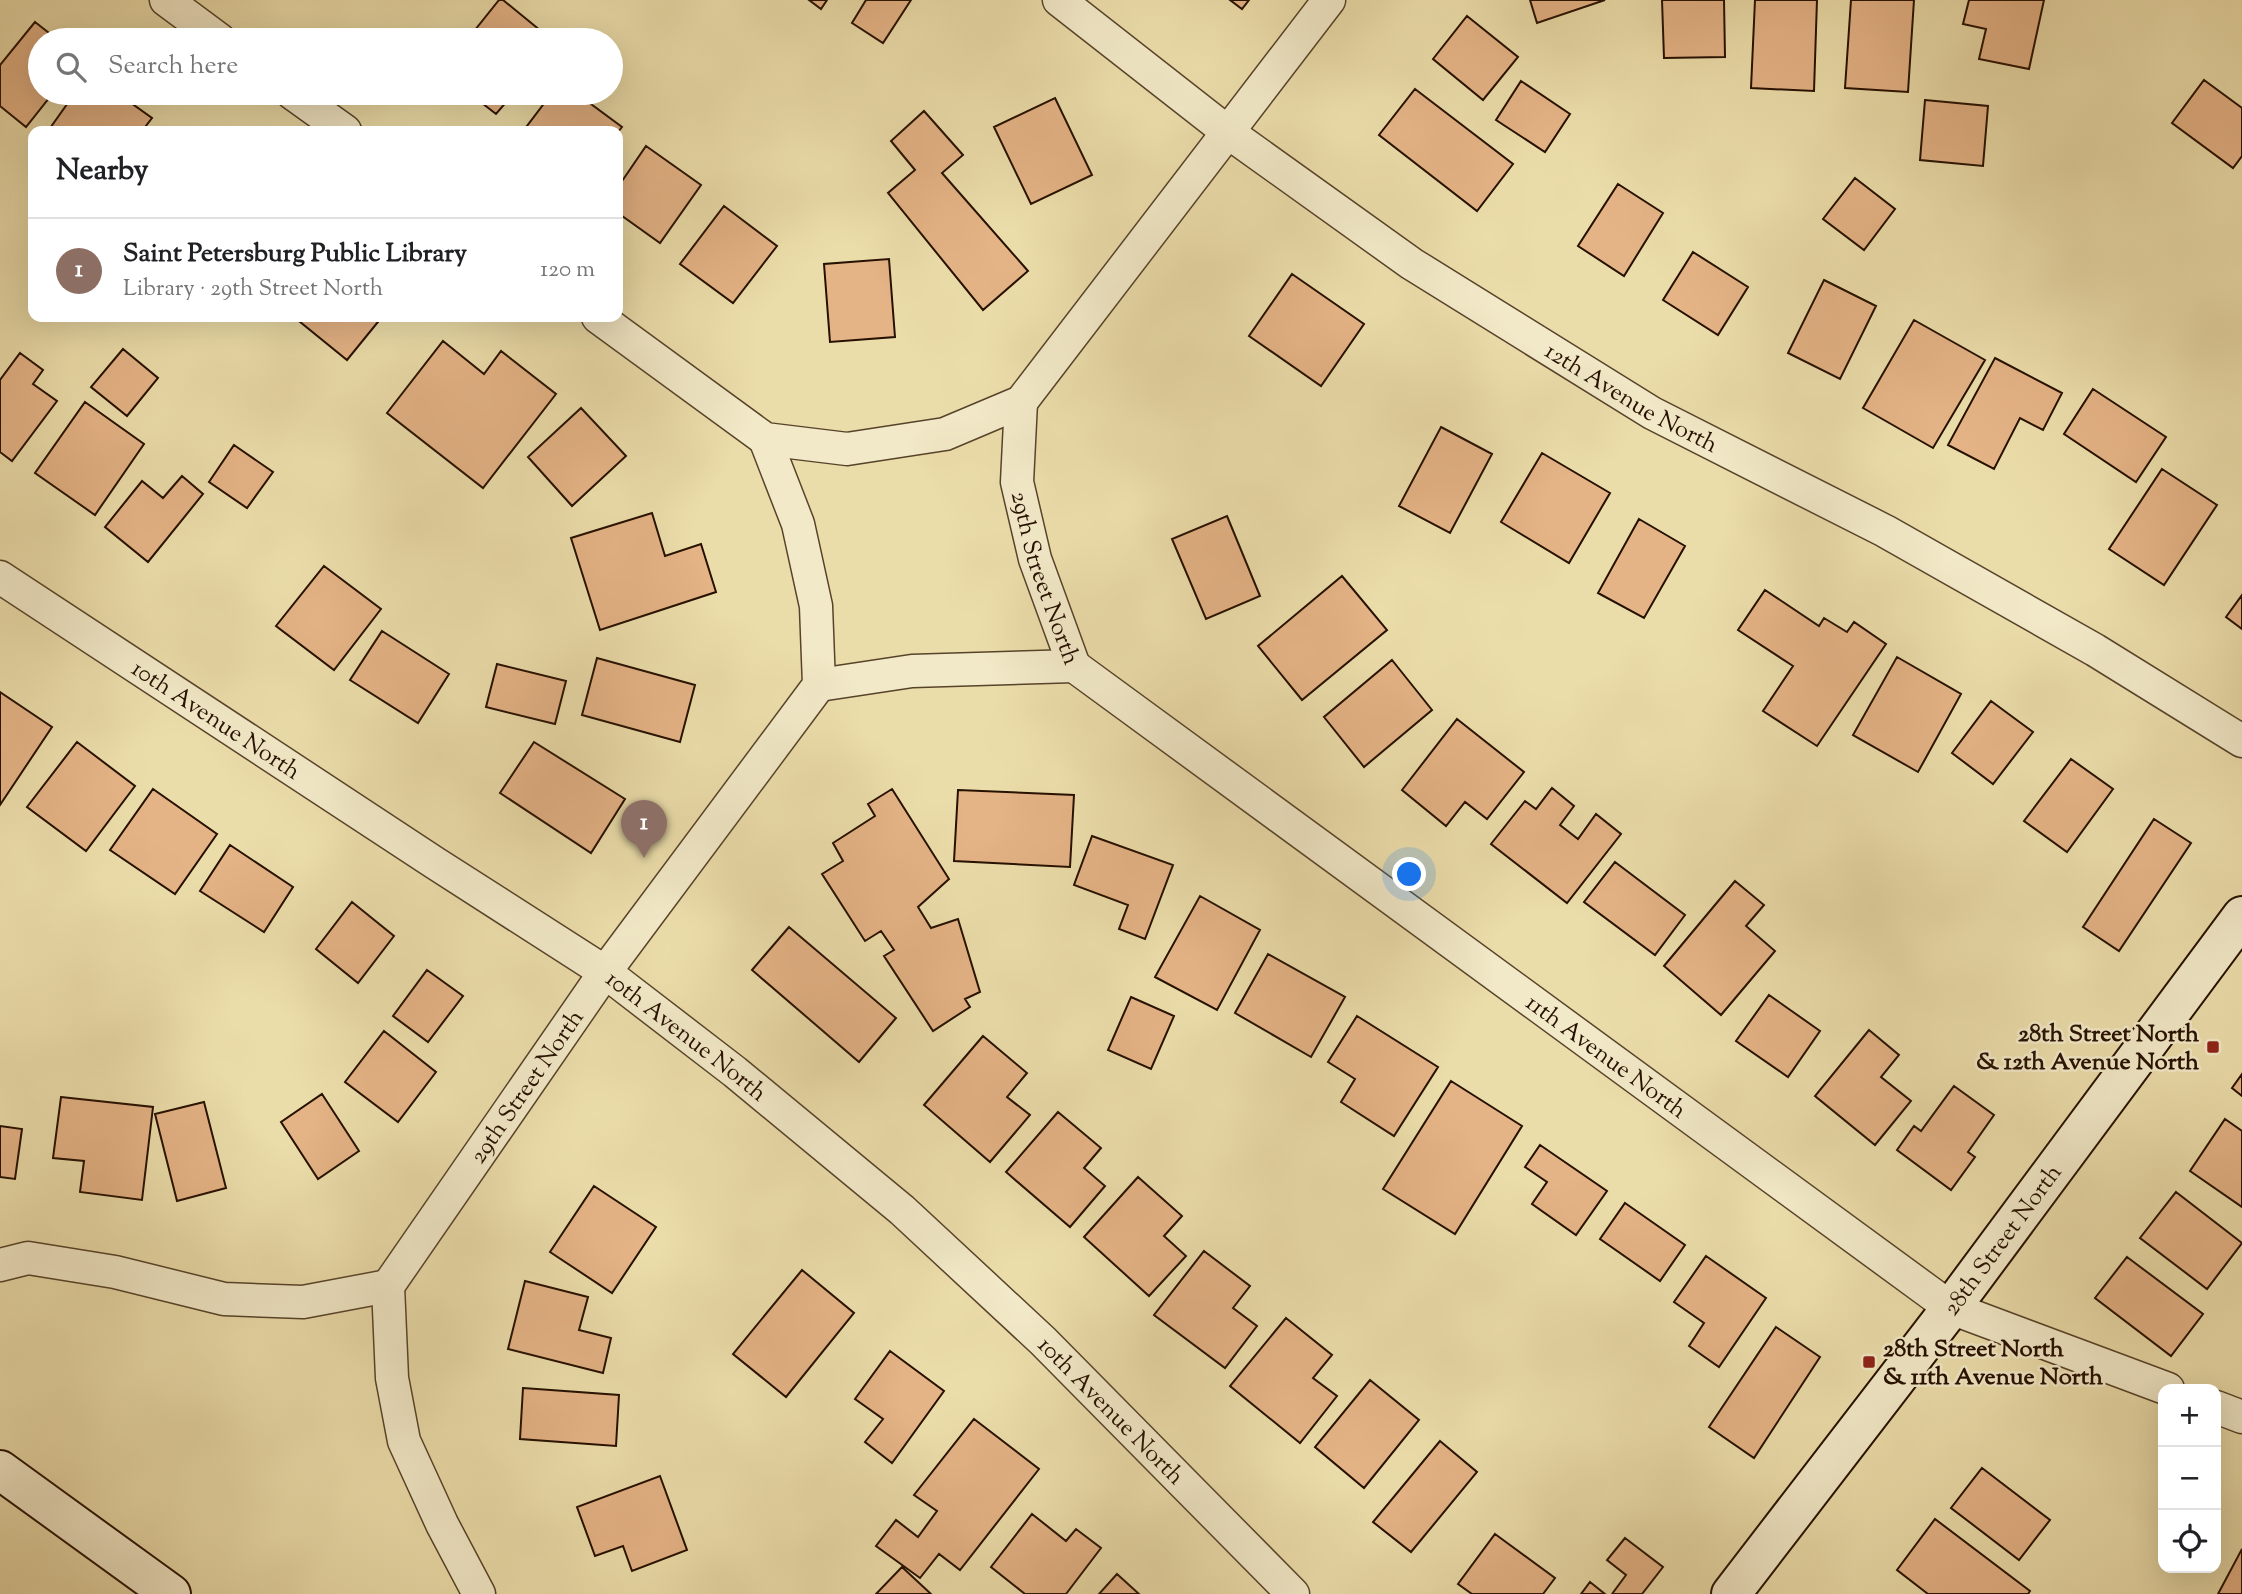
<!DOCTYPE html>
<meta charset="utf-8">
<style>
body{margin:0;font-family:"Sorts Mill Goudy",serif;background:#f6f6f6;color:#202124}
.controls{position:absolute;right:21px;bottom:21px;display:grid;overflow:hidden;border-radius:14px;box-shadow:0 7px 28px #0002}
.controls button{width:63px;height:63px;display:grid;place-items:center;padding:0;border:0;border-bottom:2px solid #e0e0e0;background:#fff;color:#202124;font:35px sans-serif}
.you{position:absolute;left:1410px;top:875px;width:24px;height:24px;margin:-18px;border:5px solid #fff;border-radius:50%;background:#1a73e8;box-shadow:0 0 0 10px #1a73e833}
.badge{display:grid;place-items:center;width:46px;height:46px;border-radius:50%;background:#2563eb;color:#fff;font-size:23px;font-weight:700}
.pin{position:absolute;translate:-50% -58px;filter:drop-shadow(0 2px 4px #0008)}
.pin::after{content:'';position:absolute;top:37px;width:24px;height:21px;background:inherit;clip-path:polygon(0 0,100% 0,50% 100%)}
.list{margin:0;padding:0;list-style:none}
h2{display:flex;justify-content:space-between;align-items:center;height:91px;margin:0;padding:0 28px;font-size:30px}
h2 small{font-size:23px;font-weight:400;color:#757577}
.list li{display:grid;grid-template-columns:46px 1fr auto;gap:21px;align-items:center;box-sizing:border-box;height:105px;padding:0 28px;border-top:2px solid #e0e0e0}
.list b{display:block;font-size:26px;white-space:nowrap}
.list p{margin:0;font-size:23px;white-space:nowrap;color:#757577}
.list em{font-size:23px;font-style:normal;color:#757577}
.icon{flex:none;width:38px;height:38px;fill:none;stroke:currentColor;stroke-width:2;stroke-linecap:round;stroke-linejoin:round}
.map{position:relative;flex:none;width:2242px;height:1594px;overflow:hidden}
.search{position:absolute;background:#fff;box-shadow:0 7px 28px #0002;left:28px;top:28px;width:595px;height:77px;display:flex;align-items:center;gap:18px;box-sizing:border-box;padding:0 24px;border-radius:38px;color:#757577;font-size:26px}
.panel{position:absolute;background:#fff;box-shadow:0 7px 28px #0002;left:28px;top:126px;width:595px;height:196px;border-radius:14px}
.map>svg:first-child{display:block}
.building{fill:#e4b386;stroke:#261000;stroke-width:2}
.lines{fill:none;stroke-linecap:round;stroke-linejoin:round}
.street-casing{stroke:#57432a;stroke-width:35}
.secondary-casing{stroke:#261000;stroke-width:42}
.street{stroke:#f2e9c8;stroke-width:32}
.secondary{stroke:#f2e9c8;stroke-width:38}
.poi-dot{fill:#8f2418;stroke:#f2e9c8;stroke-width:2.5}
.labels{text-anchor:middle;stroke-width:5;stroke-linejoin:round;paint-order:stroke}
.street-label{font-size:24px;fill:#261000;stroke:#f2e9c8}
.poi-label{font-size:24px;font-weight:bold;fill:#261000;stroke:#f2e9c8;text-anchor:end}
</style>
<div class="map">
<svg width="2242" height="1594" viewBox="0 0 2242 1594">
<rect width="100%" height="100%" fill="#ebddaa"/>
<filter id="stains"><feTurbulence type="fractalNoise" baseFrequency=".00286" numOctaves="4"/><feColorMatrix values="0 0 0 0 .2 0 0 0 0 .09 0 0 0 0 .02 0 0 0 .5 -.17"/></filter>
<radialGradient id="worn" r=".72"><stop offset=".6" stop-color="#630" stop-opacity="0"/><stop offset="1" stop-color="#630" stop-opacity=".3"/></radialGradient>
<path class="building" d="M 499,0 L 503,0 L 552,40 L 467,40 Z
M 809,0 L 827,0 L 821,9 Z
M 866,0 L 911,0 L 883,43 L 852,23 Z
M 1230,0 L 1249,0 L 1242,9 Z
M 1530,0 L 1605,0 L 1537,23 Z
M 1662,0 L 1724,0 L 1725,57 L 1664,58 Z
M 1755,0 L 1817,0 L 1814,91 L 1751,88 Z
M 1851,0 L 1914,0 L 1908,92 L 1845,88 Z
M 1969,0 L 2044,0 L 2029,69 L 1979,59 L 1986,29 L 1963,24 Z
M 1467,16 L 1518,57 L 1483,100 L 1433,59 Z
M 35,22 L 58,40 L 40,40 L 40,93 L 53,93 L 26,127 L 0,106 L 0,65 Z
M 2204,80 L 2242,108 L 2242,156 L 2233,168 L 2172,123 Z
M 1521,81 L 1570,114 L 1545,152 L 1496,120 Z
M 1415,89 L 1513,164 L 1477,211 L 1379,135 Z
M 75,93 L 117,93 L 152,118 L 142,131 L 48,131 Z
M 469,93 L 514,93 L 496,114 Z
M 552,93 L 576,93 L 622,127 L 618,132 L 525,131 L 524,130 Z
M 1055,98 L 1092,175 L 1031,204 L 994,127 Z
M 1925,100 L 1988,106 L 1983,166 L 1920,160 Z
M 924,111 L 963,155 L 942,173 L 1028,271 L 983,310 L 888,193 L 915,170 L 891,141 Z
M 646,146 L 701,185 L 660,243 L 618,213 L 618,187 Z
M 1855,178 L 1895,209 L 1864,250 L 1823,219 Z
M 1618,184 L 1663,213 L 1624,276 L 1578,246 Z
M 724,206 L 777,246 L 733,303 L 680,264 Z
M 1693,252 L 1748,287 L 1718,335 L 1663,300 Z
M 889,259 L 895,337 L 830,342 L 824,264 Z
M 1292,274 L 1364,324 L 1321,386 L 1249,336 Z
M 1824,280 L 1876,306 L 1840,379 L 1788,353 Z
M 294,317 L 382,317 L 347,360 Z
M 1914,320 L 1985,360 L 1933,448 L 1863,408 Z
M 443,341 L 484,374 L 501,351 L 556,394 L 483,488 L 387,413 Z
M 123,349 L 158,378 L 127,416 L 91,387 Z
M 20,353 L 43,370 L 33,384 L 57,401 L 12,461 L 0,452 L 0,380 Z
M 1995,358 L 2062,393 L 2043,430 L 2020,418 L 1994,469 L 1948,445 Z
M 2093,389 L 2166,437 L 2136,482 L 2064,434 Z
M 85,402 L 144,444 L 95,515 L 35,473 Z
M 581,408 L 626,456 L 572,506 L 528,457 Z
M 1441,427 L 1492,454 L 1450,533 L 1399,506 Z
M 234,445 L 273,472 L 247,508 L 209,482 Z
M 1542,453 L 1610,493 L 1569,563 L 1501,522 Z
M 2162,469 L 2217,505 L 2164,585 L 2109,549 Z
M 182,476 L 203,494 L 148,562 L 105,527 L 142,481 L 163,498 Z
M 652,513 L 665,556 L 701,544 L 716,592 L 600,630 L 571,538 Z
M 1227,516 L 1260,596 L 1206,619 L 1172,539 Z
M 1639,519 L 1685,546 L 1644,618 L 1598,593 Z
M 324,566 L 381,609 L 334,670 L 276,626 Z
M 1342,576 L 1387,630 L 1302,700 L 1258,646 Z
M 1765,590 L 1819,626 L 1824,618 L 1847,632 L 1854,622 L 1886,644 L 1817,746 L 1763,711 L 1793,666 L 1738,630 Z
M 2242,595 L 2242,629 L 2226,617 Z
M 382,631 L 449,674 L 418,723 L 350,680 Z
M 1897,657 L 1961,694 L 1918,772 L 1853,735 Z
M 597,658 L 695,685 L 680,742 L 582,715 Z
M 1392,660 L 1432,710 L 1364,767 L 1324,717 Z
M 497,664 L 566,681 L 555,724 L 486,707 Z
M 0,692 L 52,727 L 0,805 Z
M 1991,701 L 2033,732 L 1993,784 L 1952,753 Z
M 1457,719 L 1524,772 L 1487,819 L 1465,802 L 1446,826 L 1402,790 Z
M 77,742 L 135,786 L 86,851 L 27,807 Z
M 534,742 L 625,799 L 591,853 L 500,793 Z
M 2071,759 L 2113,789 L 2067,852 L 2024,821 Z
M 1552,788 L 1574,806 L 1560,825 L 1578,839 L 1596,814 L 1621,834 L 1567,903 L 1491,844 L 1525,801 L 1536,809 Z
M 153,789 L 217,834 L 175,894 L 110,850 Z
M 892,789 L 949,879 L 918,907 L 931,928 L 958,919 L 980,992 L 965,999 L 970,1007 L 933,1031 L 884,956 L 894,950 L 881,931 L 865,941 L 822,874 L 843,861 L 833,843 L 875,816 L 868,804 Z
M 958,790 L 1074,795 L 1070,867 L 954,861 Z
M 2154,819 L 2191,843 L 2119,951 L 2083,927 Z
M 1092,836 L 1173,865 L 1145,939 L 1119,929 L 1128,905 L 1074,885 Z
M 230,845 L 293,887 L 264,932 L 200,891 Z
M 1615,862 L 1685,915 L 1655,955 L 1584,902 Z
M 1735,881 L 1764,905 L 1746,926 L 1775,951 L 1721,1015 L 1664,966 Z
M 1200,896 L 1260,930 L 1217,1010 L 1155,977 Z
M 352,902 L 394,936 L 358,983 L 316,949 Z
M 789,927 L 896,1018 L 859,1062 L 752,970 Z
M 1268,954 L 1345,997 L 1311,1057 L 1235,1013 Z
M 427,970 L 463,996 L 428,1042 L 393,1016 Z
M 1769,995 L 1820,1031 L 1788,1077 L 1736,1041 Z
M 1131,997 L 1174,1016 L 1151,1069 L 1108,1050 Z
M 1357,1016 L 1438,1067 L 1394,1136 L 1341,1102 L 1355,1079 L 1328,1062 Z
M 1869,1030 L 1899,1055 L 1881,1077 L 1911,1101 L 1875,1145 L 1815,1096 Z
M 384,1031 L 436,1072 L 398,1122 L 345,1082 Z
M 983,1036 L 1027,1073 L 1007,1097 L 1030,1115 L 990,1162 L 924,1105 Z
M 2242,1074 L 2242,1096 L 2232,1088 Z
M 1451,1081 L 1522,1126 L 1455,1234 L 1383,1189 Z
M 1954,1086 L 1994,1115 L 1968,1152 L 1975,1157 L 1951,1190 L 1897,1150 L 1914,1126 L 1921,1131 Z
M 322,1094 L 359,1151 L 318,1179 L 281,1122 Z
M 61,1097 L 153,1107 L 142,1200 L 80,1192 L 84,1161 L 53,1158 Z
M 204,1102 L 226,1188 L 177,1201 L 155,1114 Z
M 1058,1112 L 1101,1148 L 1084,1168 L 1105,1186 L 1070,1227 L 1006,1172 Z
M 2225,1119 L 2242,1131 L 2242,1207 L 2190,1171 Z
M 0,1126 L 22,1129 L 15,1179 L 0,1177 Z
M 1540,1145 L 1607,1191 L 1576,1235 L 1532,1204 L 1547,1182 L 1525,1167 Z
M 1138,1177 L 1182,1216 L 1164,1236 L 1186,1256 L 1149,1296 L 1084,1237 Z
M 594,1186 L 656,1227 L 612,1293 L 550,1252 Z
M 2176,1192 L 2242,1243 L 2207,1289 L 2140,1238 Z
M 1625,1203 L 1685,1245 L 1660,1281 L 1600,1239 Z
M 1204,1251 L 1250,1286 L 1233,1308 L 1257,1326 L 1225,1368 L 1154,1315 Z
M 1706,1256 L 1766,1298 L 1719,1367 L 1689,1346 L 1704,1323 L 1674,1302 Z
M 2127,1257 L 2203,1314 L 2171,1356 L 2095,1298 Z
M 802,1270 L 854,1313 L 786,1397 L 733,1354 Z
M 525,1281 L 588,1297 L 579,1330 L 611,1338 L 603,1373 L 508,1349 Z
M 1286,1318 L 1332,1355 L 1313,1378 L 1337,1396 L 1300,1443 L 1230,1386 Z
M 1776,1327 L 1820,1357 L 1754,1458 L 1709,1427 Z
M 890,1351 L 944,1391 L 892,1463 L 865,1442 L 883,1419 L 855,1399 Z
M 1370,1380 L 1419,1420 L 1364,1488 L 1315,1447 Z
M 523,1388 L 619,1395 L 616,1446 L 520,1439 Z
M 974,1419 L 1039,1469 L 960,1570 L 939,1554 L 920,1578 L 876,1546 L 896,1520 L 918,1537 L 937,1511 L 914,1495 Z
M 1440,1441 L 1477,1472 L 1411,1552 L 1373,1522 Z
M 1982,1468 L 2050,1520 L 2019,1560 L 1951,1508 Z
M 660,1476 L 687,1550 L 632,1571 L 623,1546 L 595,1556 L 577,1507 Z
M 1032,1514 L 1066,1541 L 1076,1529 L 1101,1548 L 1066,1594 L 1025,1594 L 991,1567 Z
M 1935,1519 L 2030,1591 L 2028,1594 L 1928,1594 L 1897,1570 Z
M 1495,1534 L 1555,1578 L 1543,1594 L 1472,1594 L 1458,1584 Z
M 1625,1538 L 1663,1567 L 1642,1594 L 1612,1594 L 1626,1575 L 1607,1560 Z
M 2242,1549 L 2242,1594 L 2218,1594 Z
M 902,1567 L 931,1594 L 876,1594 Z
M 1117,1574 L 1139,1594 L 1099,1594 Z
M 1590,1582 L 1605,1594 L 1581,1594 Z"/>
<g class="lines">
<defs>
<g id="street">
<path d="M 166,0 L 220,40"/>
<path id="s1" d="M 1059,0 L 1229,133 L 1412,264 L 1652,413 L 1885,531 L 2095,650 L 2242,741"/>
<path d="M 292,93 L 345,131"/>
<path d="M 598,317 L 765,439 L 847,449 L 945,434 L 1021,402 L 1329,0"/>
<path id="s2" d="M 1021,402 L 1017,482 L 1035,559 L 1074,666"/>
<path id="s3" d="M 0,577 L 435,863 L 605,972 L 735,1072 L 902,1210 L 1043,1341 L 1293,1594"/>
<path id="s4" d="M 1074,666 L 1951,1308 L 2168,1389"/>
<path d="M 819,685 L 912,671 L 1074,666"/>
<path d="M 0,1265 L 28,1258 L 115,1272 L 224,1299 L 303,1302 L 388,1286 L 392,1378 L 404,1441 L 442,1524 L 479,1594"/>
<path id="s5" d="M 388,1286 L 605,972 L 819,685 L 816,606 L 798,524 L 765,439"/>
<path d="M 2216,1407 L 2242,1417"/>
</g>
<g id="secondary">
<path d="M 0,1470 L 171,1594"/>
<path id="s6" d="M 1731,1594 L 1951,1308 L 2242,916"/>
</g>
</defs>
<use href="#street" class="street-casing"/>
<use href="#secondary" class="secondary-casing"/>
<use href="#street" class="street"/>
<use href="#secondary" class="secondary"/>
</g>
<g class="poi-dot">
<rect x="2206" y="1040" width="14" height="14" rx="3.5"/>
<rect x="1862" y="1355" width="14" height="14" rx="3.5"/>
</g>
<g class="labels">
<g class="street-label">
<text dy="8" stroke="none"><textPath href="#s1" startOffset="698">12th Avenue North</textPath></text>
<text dy="8" stroke="none"><textPath href="#s2" startOffset="180">29th Street North</textPath></text>
<text dy="8" stroke="none"><textPath href="#s3" startOffset="259">10th Avenue North</textPath></text>
<text dy="8" stroke="none"><textPath href="#s3" startOffset="826">10th Avenue North</textPath></text>
<text dy="8" stroke="none"><textPath href="#s4" startOffset="660">11th Avenue North</textPath></text>
<text dy="8" stroke="none"><textPath href="#s5" startOffset="243">29th Street North</textPath></text>
<text dy="8" stroke="none"><textPath href="#s6" startOffset="446">28th Street North</textPath></text>
<text dy="8" stroke="none"><textPath href="#s3" startOffset="1393">10th Avenue North</textPath></text>
</g>
<g class="poi-label">
<text x="2199" y="1041">28th Street North<tspan x="2199" dy="28">&amp; 12th Avenue North</tspan></text>
<text x="1883" y="1356" text-anchor="start">28th Street North<tspan x="1883" dy="28">&amp; 11th Avenue North</tspan></text>
</g>
</g>
<rect width="100%" height="100%" filter="url(#stains)"/>
<rect width="100%" height="100%" fill="url(#worn)"/>
</svg>
<div class="controls">
<button>+</button>
<button>−</button>
<button><svg class="icon" aria-label="locate" viewBox="0 0 24 24"><circle cx="12" cy="12" r="6"/><path d="M12 2v4M12 18v4M2 12h4M18 12h4"/></svg></button>
</div>
<div class="you"></div>
<div class="pin badge" style="left:644px;top:858px;background:#8d6e63">1</div>
<div class="search"><svg class="icon" aria-label="search" viewBox="0 0 24 24"><circle cx="10" cy="10" r="6"/><path d="M15 15l6 6"/></svg>Search here</div>
<section class="panel">
<h2>Nearby<small></small></h2>
<ul class="list">
<li><span class="badge" style="background:#8d6e63">1</span><div><b>Saint Petersburg Public Library</b><p>Library · 29th Street North</p></div><em>120 m</em></li>
</ul>
</section>
</div>
